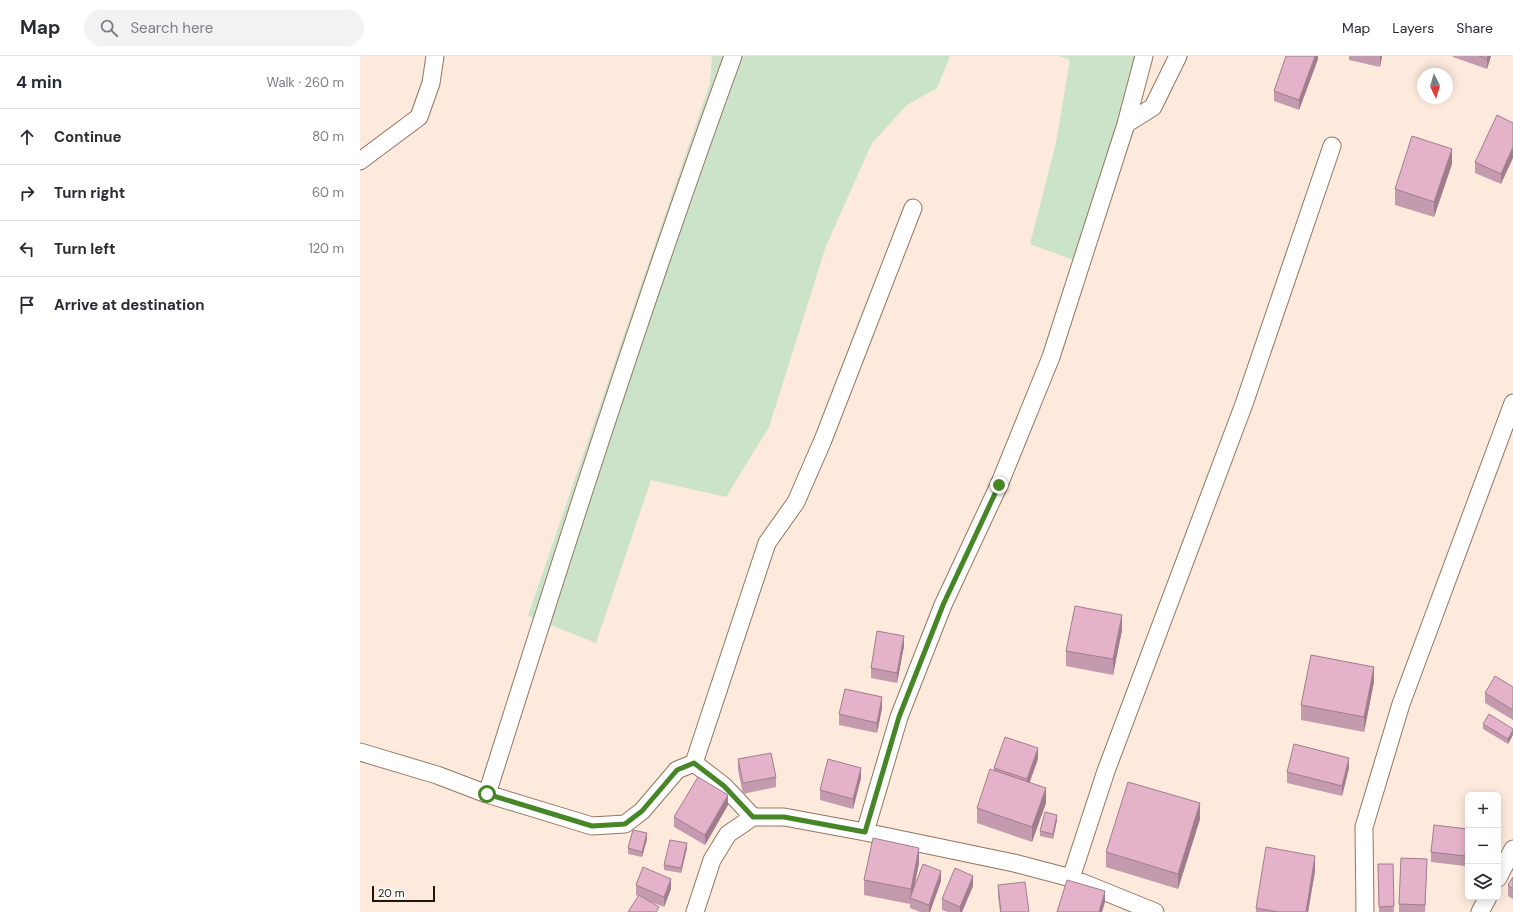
<!DOCTYPE html>
<meta charset="utf-8">
<style>
body{margin:0;font-family:"DM Sans",sans-serif;background:#f2f2f3;color:#2b2b33}
.controls{position:absolute;right:12px;bottom:12px;display:grid;overflow:hidden;border-radius:6px;box-shadow:0 2px 10px #0003}
.controls button{width:36px;height:36px;display:grid;place-items:center;padding:0;border:0;border-bottom:1px solid #e1e1e2;background:#fff;color:#2b2b33;font:20px sans-serif}
.compass{position:absolute;left:1057px;top:12px;width:36px;height:36px;border-radius:50%;background:#fff;box-shadow:0 2px 10px #0003;rotate:175deg}
.scale{position:absolute;left:12px;bottom:10px;width:63px;box-sizing:border-box;padding-left:4px;border:2px solid #20160e;border-top:0;font-size:11px;line-height:14px;white-space:nowrap;color:#20160e;-webkit-text-stroke:3px #fcfcfc;paint-order:stroke}
.stop{position:absolute;width:12px;height:12px;margin:-9px;border:3px solid #468627;border-radius:50%;background:#fff}
.stop.end{background:#468627;border-color:#fff;box-shadow:0 1px 4px #0008}
.list{margin:0;padding:0;list-style:none}
h2{display:flex;justify-content:space-between;align-items:center;height:52px;margin:0;padding:0 16px;font-size:17px}
h2 small{font-size:13px;font-weight:400;color:#7c7c81}
.list li{display:grid;grid-template-columns:26px 1fr auto;gap:12px;align-items:center;box-sizing:border-box;height:56px;padding:0 16px;border-top:1px solid #e1e1e2}
.list b{display:block;font-size:15px;white-space:nowrap}
.list em{font-size:13px;font-style:normal;color:#7c7c81}
.icon{flex:none;width:22px;height:22px;fill:none;stroke:currentColor;stroke-width:2;stroke-linecap:round;stroke-linejoin:round}
.map{position:relative;flex:none;width:1153px;height:856px;overflow:hidden}
header{display:flex;align-items:center;gap:24px;box-sizing:border-box;height:56px;padding:0 20px;background:#fff;border-bottom:1px solid #e1e1e2}
header strong{font-size:19px}
nav{display:flex;gap:22px;margin-inline-start:auto;font-size:14px}
.search{width:280px;height:36px;background:#f2f2f3;display:flex;align-items:center;gap:10px;box-sizing:border-box;padding:0 14px;border-radius:22px;color:#7c7c81;font-size:15px}
main{display:flex}
aside{flex:1;background:#fff}
.map>svg:first-child{display:block}
.green{fill:#cbe3c9}
.lines{fill:none;stroke-linecap:round;stroke-linejoin:round}
.street-casing{stroke:#927661;stroke-width:19}
.street{stroke:#fff;stroke-width:17}
.wall{fill:#c49aae}
.shaded-wall{fill:#a07d8d}
.building{fill:#e4b3ca;stroke:#a07d8d}
.route{stroke:#468627;stroke-width:5}
</style>
<header>
<strong>Map</strong>
<div class="search"><svg class="icon" aria-label="search" viewBox="0 0 24 24"><circle cx="10" cy="10" r="6"/><path d="M15 15l6 6"/></svg>Search here</div>
<nav><a>Map</a><a>Layers</a><a>Share</a></nav>
</header>
<main>
<aside>
<h2>4 min<small>Walk · 260 m</small></h2>
<ul class="list">
<li><svg class="icon" aria-label="ahead" viewBox="0 0 24 24"><path d="M12 20V5M6 11l6-6 6 6"/></svg><div><b>Continue</b></div><em>80 m</em></li>
<li><svg class="icon" aria-label="right" viewBox="0 0 24 24"><path d="M7 20v-9h11M14 6l5 5-5 5"/></svg><div><b>Turn right</b></div><em>60 m</em></li>
<li><svg class="icon" aria-label="left" viewBox="0 0 24 24"><path d="M17 20v-9H6M10 6l-5 5 5 5"/></svg><div><b>Turn left</b></div><em>120 m</em></li>
<li><svg class="icon" aria-label="arrive" viewBox="0 0 24 24"><path d="M6 21V4h12l-3 4 3 4H6"/></svg><div><b>Arrive at destination</b></div></li>
</ul>
</aside>
<div class="map">
<svg width="1153" height="856" viewBox="0 0 1153 856">
<rect width="100%" height="100%" fill="#fdeadc"/>
<path class="green" d="M 352,0 L 590,0 L 577,32 L 547,49 L 512,87 L 466,190 L 409,371 L 366,441 L 291,424 L 236,587 L 168,560 L 350,27 Z
M 698,0 L 778,0 L 773,22 L 713,204 L 670,188 L 696,87 L 710,4 Z"/>
<g class="lines">
<defs>
<path id="street" d="M 766,68 L 784,0
M 0,105 L 59,61 L 71,27 L 75,0
M 0,696 L 77,719 L 127,738 L 232,770 L 265,768 L 282,755 L 317,714 L 334,707 L 364,730 L 393,761
M 334,707 L 407,487 L 436,446 L 463,384 L 553,152
M 127,738 C 205,491 284,244 373,0
M 505,776 L 539,661 L 583,549 L 639,429 L 691,301 L 766,68 L 793,51 L 818,0
M 711,822 L 746,715 L 884,348 L 972,90
M 1138,822 L 1153,793
M 335,856 L 352,804 L 368,778 L 393,761 L 424,761 L 505,776 L 654,807 L 711,822 L 795,856
M 1005,856 L 1004,771 L 1041,648 L 1153,347
M 1120,856 L 1128,841"/>
</defs>
<use href="#street" class="street-casing"/>
<use href="#street" class="street"/>
</g>
<path class="wall" d="M 958,0 L 958,3 L 939,54 L 914,45 L 914,35 Z
M 989,0 L 1022,0 L 1020,11 L 989,4 Z
M 1093,0 L 1131,0 L 1127,13 L 1093,1 Z
M 1153,67 L 1141,128 L 1115,117 L 1115,106 Z
M 1092,108 L 1074,161 L 1035,149 L 1035,133 Z
M 762,574 L 753,619 L 706,610 L 706,595 Z
M 544,590 L 537,627 L 511,622 L 511,612 Z
M 1014,626 L 1004,676 L 941,664 L 941,649 Z
M 1153,631 L 1153,664 L 1125,647 L 1125,637 Z
M 522,652 L 517,677 L 479,669 L 479,658 Z
M 1123,668 L 1153,673 L 1148,688 L 1123,673 Z
M 378,703 L 416,721 L 416,731 L 383,738 L 378,714 Z
M 678,703 L 669,726 L 686,747 L 672,786 L 617,767 L 617,752 L 634,714 L 634,712 Z
M 989,712 L 982,740 L 927,727 L 927,716 Z
M 501,722 L 493,753 L 460,744 L 460,734 Z
M 368,749 L 345,789 L 314,771 L 314,761 Z
M 840,763 L 818,833 L 746,811 L 746,796 Z
M 697,764 L 693,783 L 680,780 L 680,775 Z
M 1108,773 L 1105,810 L 1071,806 L 1071,796 Z
M 287,783 L 282,801 L 268,798 L 268,792 Z
M 327,792 L 321,817 L 304,814 L 304,809 Z
M 559,807 L 554,832 L 581,825 L 570,856 L 560,856 L 550,852 L 550,848 L 504,839 L 504,824 Z
M 1018,808 L 1033,808 L 1034,856 L 1019,856 Z
M 1067,813 L 1065,856 L 1039,856 L 1039,848 Z
M 955,815 L 948,856 L 896,856 L 896,852 Z
M 1153,821 L 1153,843 L 1148,840 L 1148,829 Z
M 276,829 L 311,833 L 304,851 L 286,844 L 299,856 L 278,840 L 276,839 Z
M 638,829 L 669,856 L 640,856 L 638,840 Z
M 613,830 L 602,856 L 588,856 L 582,854 L 582,843 Z"/>
<path class="shaded-wall" d="M 955,0 L 958,0 L 958,3 L 939,54 L 939,44 Z
M 1020,0 L 1022,0 L 1020,11 Z
M 1128,0 L 1131,0 L 1127,13 L 1127,3 Z
M 1153,91 L 1153,102 L 1141,128 L 1141,118 Z
M 1092,93 L 1092,108 L 1074,161 L 1074,146 Z
M 762,559 L 762,574 L 753,619 L 753,603 Z
M 544,580 L 544,590 L 537,627 L 537,617 Z
M 1014,611 L 1014,626 L 1004,676 L 1004,661 Z
M 522,641 L 522,652 L 517,677 L 517,667 Z
M 1153,674 L 1153,679 L 1148,688 L 1148,683 Z
M 678,692 L 678,703 L 667,734 L 667,723 Z
M 989,702 L 989,712 L 982,740 L 982,730 Z
M 501,712 L 501,722 L 493,753 L 493,743 Z
M 686,732 L 686,747 L 672,786 L 672,771 Z
M 368,739 L 368,749 L 345,789 L 345,779 Z
M 840,747 L 840,763 L 818,833 L 818,818 Z
M 697,759 L 697,764 L 693,783 L 693,778 Z
M 1108,775 L 1108,786 L 1105,810 L 1105,800 Z
M 287,777 L 287,783 L 282,801 L 282,796 Z
M 327,787 L 327,792 L 321,817 L 321,812 Z
M 559,792 L 559,807 L 552,842 L 551,842 L 551,833 Z
M 955,800 L 955,815 L 948,856 L 946,856 Z
M 581,815 L 581,825 L 570,856 L 569,856 L 569,849 Z
M 613,820 L 613,830 L 602,856 L 600,856 L 600,851 Z
M 311,823 L 311,833 L 304,851 L 304,841 Z
M 745,835 L 745,846 L 742,856 L 739,856 Z"/>
<path class="building" d="M 926,0 L 955,0 L 939,44 L 914,35 Z
M 1119,0 L 1128,0 L 1127,3 Z
M 1137,59 L 1153,67 L 1153,91 L 1141,118 L 1115,106 Z
M 1052,80 L 1092,93 L 1074,146 L 1035,133 Z
M 715,550 L 762,559 L 753,603 L 706,595 Z
M 517,575 L 544,580 L 537,617 L 511,612 Z
M 951,599 L 1014,611 L 1004,661 L 941,649 Z
M 1135,620 L 1153,631 L 1153,654 L 1125,637 Z
M 485,633 L 522,641 L 517,667 L 479,658 Z
M 1129,658 L 1153,673 L 1153,674 L 1148,683 L 1123,668 Z
M 645,681 L 678,692 L 667,723 L 634,712 Z
M 934,688 L 989,702 L 982,730 L 927,716 Z
M 411,697 L 416,721 L 383,727 L 378,703 Z
M 468,703 L 501,712 L 493,743 L 460,734 Z
M 630,713 L 686,732 L 672,771 L 617,752 Z
M 338,721 L 368,739 L 345,779 L 314,761 Z
M 768,726 L 840,747 L 818,818 L 746,796 Z
M 685,756 L 697,759 L 693,778 L 680,775 Z
M 1074,769 L 1108,773 L 1105,800 L 1071,796 Z
M 273,774 L 287,777 L 282,796 L 268,792 Z
M 513,782 L 559,792 L 551,833 L 504,824 Z
M 310,784 L 327,787 L 321,812 L 304,809 Z
M 906,791 L 955,800 L 946,856 L 918,856 L 896,852 Z
M 1041,802 L 1067,803 L 1065,849 L 1039,848 Z
M 563,808 L 581,815 L 569,849 L 550,842 Z
M 1018,808 L 1033,808 L 1034,850 L 1019,851 Z
M 283,811 L 311,823 L 304,841 L 276,829 Z
M 595,812 L 613,820 L 600,851 L 582,843 Z
M 1153,821 L 1153,833 L 1148,829 Z
M 707,824 L 745,835 L 739,856 L 697,856 Z
M 665,826 L 669,856 L 641,856 L 638,829 Z
M 279,839 L 299,851 L 296,856 L 268,856 Z"/>
<g class="lines">
<path class="route" d="M 127,738 L 232,770 L 265,768 L 282,755 L 317,714 L 334,707 L 364,730 L 393,761 L 424,761 L 505,776 L 539,661 L 583,549 L 639,429"/>
</g>
</svg>
<div class="controls">
<button>+</button>
<button>−</button>
<button><svg class="icon" aria-label="layers" viewBox="0 0 24 24"><path d="M12 4l9 5-9 5-9-5zM3 14l9 5 9-5"/></svg></button>
</div>
<svg class="compass" viewBox="-18 -18 36 36"><path d="M0-13l5 13h-10z" fill="#e53935"/><path d="M0 13l5-13h-10z" fill="#7c7c81"/></svg>
<div class="scale">20 m</div>
<div class="stop" style="left:127px;top:738px"></div>
<div class="stop end" style="left:639px;top:429px"></div>
</div>
</main>
